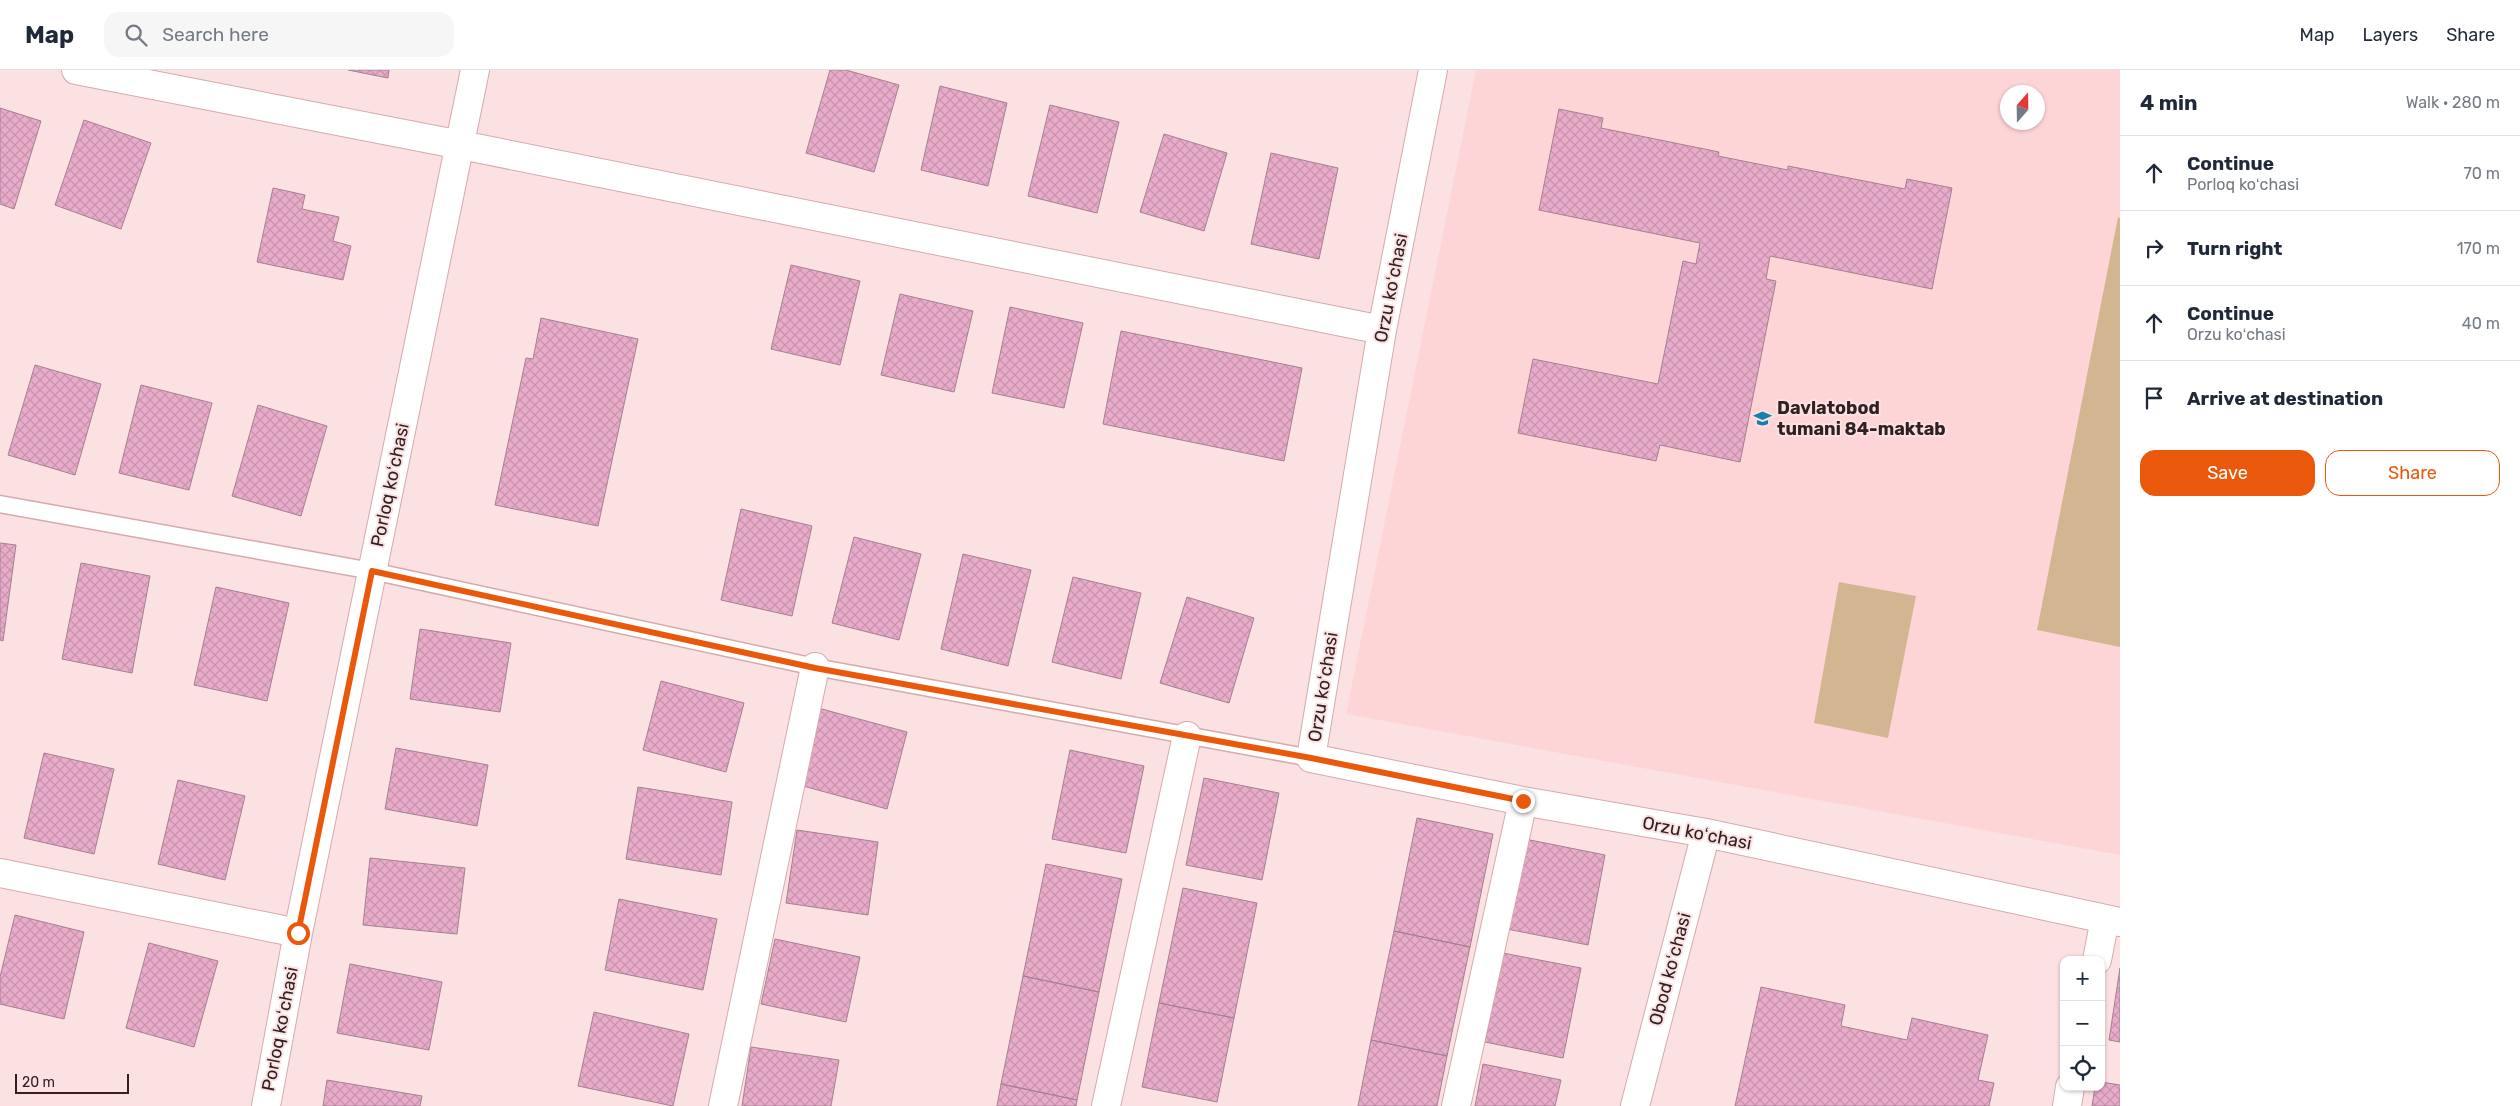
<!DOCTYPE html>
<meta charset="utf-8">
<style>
body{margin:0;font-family:Rubik,sans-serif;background:#f6f6f7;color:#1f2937}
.controls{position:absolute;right:15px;bottom:15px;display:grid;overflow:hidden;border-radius:10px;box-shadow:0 1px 4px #0004}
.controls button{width:45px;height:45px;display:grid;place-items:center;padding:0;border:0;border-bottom:1px solid #e0e1e3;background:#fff;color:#1f2937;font:25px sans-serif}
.compass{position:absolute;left:2000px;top:15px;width:45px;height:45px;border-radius:50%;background:#fff;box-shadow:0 1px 4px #0004;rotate:20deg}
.scale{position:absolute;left:15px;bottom:12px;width:114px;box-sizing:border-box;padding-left:5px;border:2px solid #302021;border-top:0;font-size:14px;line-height:18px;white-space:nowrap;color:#302021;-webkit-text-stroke:4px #fbe1e1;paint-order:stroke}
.stop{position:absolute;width:15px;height:15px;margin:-11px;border:4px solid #ea580c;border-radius:50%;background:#fff}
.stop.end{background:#ea580c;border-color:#fff;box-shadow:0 1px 5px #0008}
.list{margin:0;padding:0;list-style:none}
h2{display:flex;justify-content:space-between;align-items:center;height:65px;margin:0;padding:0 20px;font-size:21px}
h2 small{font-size:16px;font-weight:400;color:#747a83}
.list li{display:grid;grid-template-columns:32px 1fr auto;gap:15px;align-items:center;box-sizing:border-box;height:75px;padding:0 20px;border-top:1px solid #e0e1e3}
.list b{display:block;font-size:19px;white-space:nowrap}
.list p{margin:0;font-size:16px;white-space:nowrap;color:#747a83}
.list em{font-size:16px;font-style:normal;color:#747a83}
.actions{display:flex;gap:10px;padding:15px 20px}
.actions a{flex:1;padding:11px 0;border:1px solid #ea580c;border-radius:15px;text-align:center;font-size:18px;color:#ea580c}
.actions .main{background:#ea580c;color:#fff}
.icon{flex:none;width:28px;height:28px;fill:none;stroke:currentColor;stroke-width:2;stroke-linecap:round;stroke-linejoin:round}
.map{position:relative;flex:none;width:2120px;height:1036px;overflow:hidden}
header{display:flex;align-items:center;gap:30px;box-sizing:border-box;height:70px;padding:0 25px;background:#fff;border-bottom:1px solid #e0e1e3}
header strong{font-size:24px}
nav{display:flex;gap:28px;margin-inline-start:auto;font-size:18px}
.search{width:350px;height:45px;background:#f6f6f7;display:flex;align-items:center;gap:12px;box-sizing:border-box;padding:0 18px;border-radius:15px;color:#747a83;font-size:19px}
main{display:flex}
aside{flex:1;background:#fff}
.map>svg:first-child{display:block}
.built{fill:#fed5d6;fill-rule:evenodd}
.grass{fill:#d2b692}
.building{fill:url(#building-cross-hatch);stroke:#a38191}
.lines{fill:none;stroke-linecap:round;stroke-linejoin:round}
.lane-casing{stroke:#d4abac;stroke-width:19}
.street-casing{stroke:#d4abac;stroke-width:30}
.lane{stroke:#fff;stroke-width:16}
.street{stroke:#fff;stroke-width:28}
.route{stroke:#ea580c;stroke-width:6}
.labels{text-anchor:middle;stroke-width:4;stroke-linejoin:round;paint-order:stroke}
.street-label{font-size:18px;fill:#302021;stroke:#fbe1e1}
.poi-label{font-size:18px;font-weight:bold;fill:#302021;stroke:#fbe1e1;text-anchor:start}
</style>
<header>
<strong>Map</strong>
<div class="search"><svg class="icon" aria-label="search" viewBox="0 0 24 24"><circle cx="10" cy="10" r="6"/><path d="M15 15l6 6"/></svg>Search here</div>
<nav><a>Map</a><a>Layers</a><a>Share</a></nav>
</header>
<main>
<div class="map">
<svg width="2120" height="1036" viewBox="0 0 2120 1036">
<defs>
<pattern id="building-cross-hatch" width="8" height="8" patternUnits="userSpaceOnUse" patternTransform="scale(1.25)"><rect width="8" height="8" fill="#e9abca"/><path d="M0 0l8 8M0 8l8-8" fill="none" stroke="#c893ad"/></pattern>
</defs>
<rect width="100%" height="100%" fill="#fbe1e1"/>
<path class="built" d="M 1476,0 L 2120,0 L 2120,785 L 1346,644 ZM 2008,22 L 2038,22 L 2038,52 L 2008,52 Z"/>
<path class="grass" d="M 2118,147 L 2120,148 L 2120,577 L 2037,560 Z
M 1839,512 L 1916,526 L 1888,668 L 1814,653 Z"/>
<path class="building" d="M 348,0 L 389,0 L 388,8 Z
M 830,0 L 846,0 L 899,15 L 874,102 L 806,83 Z
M 940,16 L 1007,33 L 988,116 L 921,100 Z
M 1050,35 L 1119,52 L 1097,143 L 1028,126 Z
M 0,38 L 41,51 L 14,139 L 0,134 Z
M 1559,39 L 1603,48 L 1601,58 L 1719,82 L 1718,86 L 1788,100 L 1788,96 L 1905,119 L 1907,109 L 1952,118 L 1932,219 L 1770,186 L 1766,209 L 1776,211 L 1740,392 L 1660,375 L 1656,391 L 1518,363 L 1533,289 L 1658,314 L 1683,191 L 1696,194 L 1700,173 L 1539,140 Z
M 84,50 L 151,73 L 121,159 L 55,135 Z
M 1164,64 L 1227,83 L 1204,161 L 1140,142 Z
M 1271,83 L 1338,98 L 1319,189 L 1251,174 Z
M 273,118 L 305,125 L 302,139 L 339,147 L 333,171 L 351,176 L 343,210 L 257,192 Z
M 791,195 L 860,211 L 840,295 L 771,279 Z
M 900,224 L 973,241 L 954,322 L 881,305 Z
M 1010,237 L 1083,253 L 1064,338 L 992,323 Z
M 541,248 L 638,269 L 598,456 L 495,435 L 526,288 L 533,289 Z
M 1121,261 L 1302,298 L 1284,391 L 1103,354 Z
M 35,295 L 101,314 L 75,405 L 8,385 Z
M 141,315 L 212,333 L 189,420 L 119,403 Z
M 258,335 L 327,356 L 301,446 L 232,426 Z
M 741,439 L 812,456 L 792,546 L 721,530 Z
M 854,467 L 921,484 L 899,570 L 832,553 Z
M 0,473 L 16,475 L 3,571 L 0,570 Z
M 963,484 L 1031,500 L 1008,596 L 941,579 Z
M 81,493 L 150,506 L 132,603 L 62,589 Z
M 1073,507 L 1141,523 L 1121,609 L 1052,592 Z
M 216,517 L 289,533 L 267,631 L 194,615 Z
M 1187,527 L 1254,548 L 1229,633 L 1160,613 Z
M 420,559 L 511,573 L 500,642 L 410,629 Z
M 661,611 L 744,633 L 726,702 L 643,680 Z
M 818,638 L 907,662 L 887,739 L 796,714 Z
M 396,678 L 488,695 L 477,756 L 385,739 Z
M 1070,680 L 1144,696 L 1126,783 L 1052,769 Z
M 44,683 L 114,699 L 94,784 L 24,768 Z
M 1204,708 L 1279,723 L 1262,810 L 1186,795 Z
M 178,710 L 245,726 L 225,810 L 158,794 Z
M 638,717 L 732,732 L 721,805 L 626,789 Z
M 1417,748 L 1493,764 L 1470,877 L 1394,861 Z
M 797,760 L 878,772 L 868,845 L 786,833 Z
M 1525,769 L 1605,785 L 1588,875 L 1507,859 Z
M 370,788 L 465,798 L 457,864 L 363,855 Z
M 1046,794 L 1122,809 L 1099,922 L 1023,906 Z
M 1183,818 L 1257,833 L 1234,948 L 1159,933 Z
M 619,829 L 717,849 L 703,920 L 605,900 Z
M 15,845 L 84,862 L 64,949 L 0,934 L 0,907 Z
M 1394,861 L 1470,877 L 1447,986 L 1371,970 Z
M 775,869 L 860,887 L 846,952 L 761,934 Z
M 149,873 L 218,891 L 194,977 L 126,958 Z
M 1503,883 L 1581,898 L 1563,988 L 1485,972 Z
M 350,894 L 442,912 L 429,980 L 337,963 Z
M 2120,898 L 2120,972 L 2109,970 Z
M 1023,906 L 1099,922 L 1077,1030 L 1001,1014 Z
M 1761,917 L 1845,935 L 1841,956 L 1907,970 L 1912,948 L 1988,965 L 1978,1010 L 1994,1013 L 1989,1036 L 1735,1036 Z
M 1159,933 L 1234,948 L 1217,1032 L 1142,1017 Z
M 594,942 L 689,964 L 673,1036 L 578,1016 Z
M 1371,970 L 1447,986 L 1437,1036 L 1358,1036 Z
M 751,977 L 839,990 L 831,1036 L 742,1036 Z
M 1483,994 L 1561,1010 L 1555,1036 L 1475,1036 Z
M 327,1010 L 422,1026 L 420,1036 L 323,1036 Z
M 2101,1012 L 2120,1015 L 2120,1036 L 2092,1036 L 2095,1017 L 2101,1017 Z
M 1001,1014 L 1077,1030 L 1076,1036 L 997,1036 Z"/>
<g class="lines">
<defs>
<path id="lane" d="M 0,434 L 372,501 L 815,597 L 1311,688"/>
<path id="street" d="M 76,0 L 461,75 L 1382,260
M 1433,0 L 1382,260 L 1311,688 L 1523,731 L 1706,763 L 2120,852
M 0,803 L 298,863
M 2097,890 L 2105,849
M 266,1036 L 298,863 L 475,0
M 723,1036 L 815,597
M 1106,1036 L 1187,666
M 1456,1036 L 1523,731
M 1635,1036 L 1706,763
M 2067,1036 L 2070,1017"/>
</defs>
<use href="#lane" class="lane-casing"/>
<use href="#street" class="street-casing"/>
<use href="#lane" class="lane"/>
<use href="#street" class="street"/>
</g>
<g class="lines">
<path class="route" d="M 298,863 L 372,501 L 815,598 L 1311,688 L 1523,731"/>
</g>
<defs>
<symbol id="school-bare" viewBox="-9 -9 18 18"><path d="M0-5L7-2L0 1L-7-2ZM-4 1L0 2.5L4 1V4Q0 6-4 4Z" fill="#197faa" stroke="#fbe1e1" stroke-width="2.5" paint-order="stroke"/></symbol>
</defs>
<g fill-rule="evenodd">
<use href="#school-bare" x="1750" y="336" width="25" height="25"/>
</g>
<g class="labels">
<g class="street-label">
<text transform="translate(1391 218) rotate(-79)" y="6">Orzu koʻchasi</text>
<text transform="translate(390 415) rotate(-78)" y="6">Porloq koʻchasi</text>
<text transform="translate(1323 617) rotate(-81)" y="6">Orzu koʻchasi</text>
<text transform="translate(1697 763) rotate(11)" y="6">Orzu koʻchasi</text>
<text transform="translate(1670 899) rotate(-75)" y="6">Obod koʻchasi</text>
<text transform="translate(280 959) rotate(-79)" y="6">Porloq koʻchasi</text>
</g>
<g class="poi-label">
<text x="1777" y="344">Davlatobod<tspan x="1777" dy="21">tumani 84-maktab</tspan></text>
</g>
</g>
</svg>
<div class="controls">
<button>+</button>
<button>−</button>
<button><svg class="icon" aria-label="locate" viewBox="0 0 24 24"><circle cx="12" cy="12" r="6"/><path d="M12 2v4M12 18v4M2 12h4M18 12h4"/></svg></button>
</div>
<svg class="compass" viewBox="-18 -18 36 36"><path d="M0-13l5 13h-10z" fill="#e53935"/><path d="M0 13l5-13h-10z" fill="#747a83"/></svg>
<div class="scale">20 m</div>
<div class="stop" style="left:298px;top:863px"></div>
<div class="stop end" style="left:1523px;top:731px"></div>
</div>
<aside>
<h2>4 min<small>Walk · 280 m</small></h2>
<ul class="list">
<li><svg class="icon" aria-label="ahead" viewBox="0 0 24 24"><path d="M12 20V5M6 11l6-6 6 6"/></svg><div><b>Continue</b><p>Porloq koʻchasi</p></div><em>70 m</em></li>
<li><svg class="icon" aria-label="right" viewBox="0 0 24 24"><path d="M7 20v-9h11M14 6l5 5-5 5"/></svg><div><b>Turn right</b></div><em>170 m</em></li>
<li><svg class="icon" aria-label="ahead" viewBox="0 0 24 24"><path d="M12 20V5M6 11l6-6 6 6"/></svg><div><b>Continue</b><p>Orzu koʻchasi</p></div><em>40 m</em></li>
<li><svg class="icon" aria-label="arrive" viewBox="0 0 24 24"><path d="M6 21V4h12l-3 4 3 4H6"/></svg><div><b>Arrive at destination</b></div></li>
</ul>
<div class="actions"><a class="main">Save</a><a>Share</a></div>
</aside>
</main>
